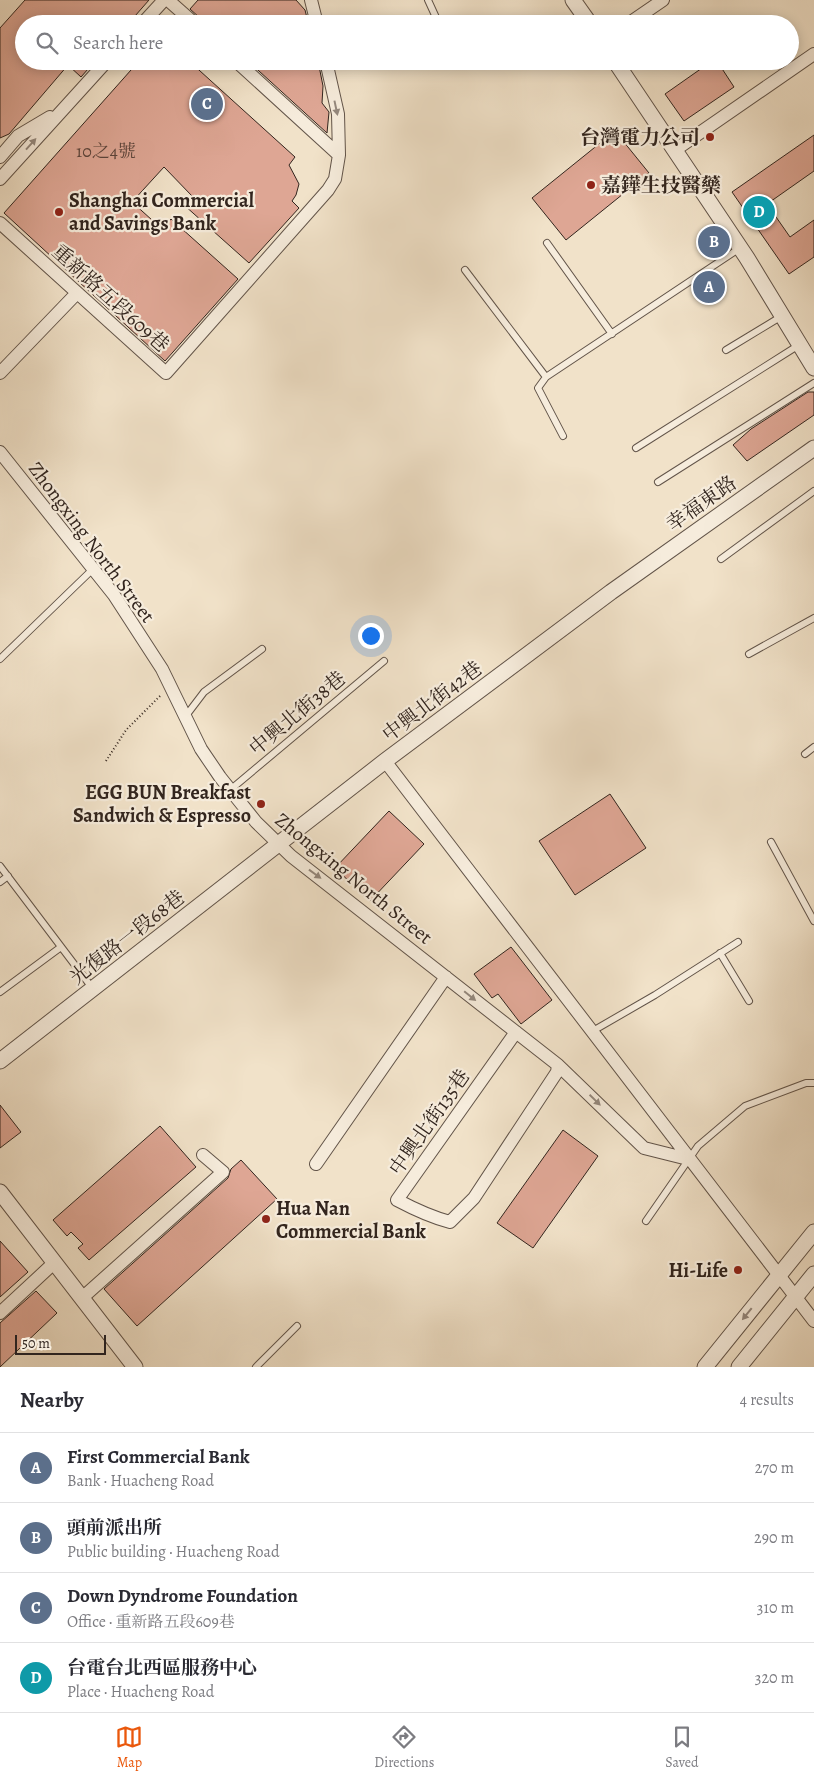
<!DOCTYPE html>
<meta charset="utf-8">
<style>
body{margin:0;font-family:Alegreya,"Noto Serif TC",serif;background:#f2f2f3;color:#2b2b33}
.scale{position:absolute;left:15px;bottom:12px;width:91px;box-sizing:border-box;padding-left:5px;border:2px solid #32251e;border-top:0;font-size:14px;line-height:18px;white-space:nowrap;color:#32251e;-webkit-text-stroke:4px #f6ecdc;paint-order:stroke}
.you{position:absolute;left:370px;top:635px;width:18px;height:18px;margin:-12px;border:4px solid #fff;border-radius:50%;background:#1a73e8;box-shadow:0 0 0 8px #1a73e833}
.badge{display:grid;place-items:center;width:32px;height:32px;border-radius:50%;background:#ea580c;color:#fff;font-size:16px;font-weight:700}
.pin{position:absolute;translate:-50% -50%;border:2px solid #fff;box-shadow:0 1px 5px #0006}
.list{margin:0;padding:0;list-style:none}
h2{display:flex;justify-content:space-between;align-items:center;height:65px;margin:0;padding:0 20px;font-size:21px}
h2 small{font-size:16px;font-weight:400;color:#7c7c81}
.list li{display:grid;grid-template-columns:32px 1fr auto;gap:15px;align-items:center;box-sizing:border-box;height:70px;padding:0 20px;border-top:1px solid #e1e1e2}
.list b{display:block;font-size:19px;white-space:nowrap}
.list p{margin:0;font-size:16px;white-space:nowrap;color:#7c7c81}
.list em{font-size:16px;font-style:normal;color:#7c7c81}
.icon{flex:none;width:28px;height:28px;fill:none;stroke:currentColor;stroke-width:2;stroke-linecap:round;stroke-linejoin:round}
.map{position:relative;flex:none;width:814px;height:1367px;overflow:hidden}
.search{position:absolute;background:#fff;box-shadow:0 2px 12px #0003;left:15px;right:15px;top:15px;height:55px;display:flex;align-items:center;gap:12px;box-sizing:border-box;padding:0 18px;border-radius:28px;color:#7c7c81;font-size:19px}
.sheet{height:345px;background:#fff}
nav{display:flex;justify-content:space-around;align-items:center;box-sizing:border-box;height:70px;border-top:1px solid #e1e1e2;background:#fff;font-size:14px;color:#7c7c81}
nav a{display:grid;justify-items:center;gap:2px}
nav .on{color:#ea580c}
.map>svg:first-child{display:block}
.building{fill:#dea694;stroke:#32251e}
.lines{fill:none;stroke-linecap:round;stroke-linejoin:round}
.service-casing{stroke:#625449;stroke-width:8}
.minor-casing{stroke:#625449;stroke-width:14}
.tertiary-casing{stroke:#625449;stroke-width:17}
.path{stroke:#32251e;stroke-width:2;stroke-dasharray:1 2.5;stroke-linecap:butt}
.service{stroke:#f6ecdc;stroke-width:6}
.minor{stroke:#f6ecdc;stroke-width:12}
.tertiary{stroke:#f6ecdc;stroke-width:15}
.oneway{fill:#94887d}
.poi-dot{fill:#8f2418;stroke:#f6ecdc;stroke-width:2}
.labels{text-anchor:middle;stroke-width:4.5;stroke-linejoin:round;paint-order:stroke}
.number-label{font-size:18px;fill:#5d453c}
.poi-label{font-size:20px;font-weight:bold;fill:#32251e;stroke:#f6ecdc;text-anchor:end}
.street-label{font-size:20px;fill:#32251e;stroke:#f6ecdc}
</style>
<div class="map">
<svg width="814" height="1367" viewBox="0 0 814 1367">
<rect width="100%" height="100%" fill="#f1e2c9"/>
<filter id="stains"><feTurbulence type="fractalNoise" baseFrequency=".004" numOctaves="4"/><feColorMatrix values="0 0 0 0 .2 0 0 0 0 .09 0 0 0 0 .02 0 0 0 .5 -.17"/></filter>
<radialGradient id="worn" r=".72"><stop offset=".6" stop-color="#630" stop-opacity="0"/><stop offset="1" stop-color="#630" stop-opacity=".3"/></radialGradient>
<path class="building" d="M 25,0 L 149,0 L 128,24 L 24,24 L 24,61 L 95,61 L 81,77 L 68,65 L 9,134 L 0,138 L 0,28 Z
M 198,0 L 296,0 L 305,10 L 307,18 L 301,24 L 203,24 L 200,18 L 190,9 Z
M 139,61 L 189,61 L 295,157 L 289,165 L 299,184 L 296,195 L 292,201 L 299,208 L 249,263 L 184,205 L 192,196 L 164,167 L 132,202 L 162,229 L 171,219 L 238,279 L 165,361 L 4,213 Z
M 248,61 L 318,61 L 323,86 L 322,103 L 329,112 L 327,133 Z
M 712,61 L 717,61 L 734,87 L 684,121 L 665,94 Z
M 615,131 L 649,173 L 566,240 L 532,198 Z
M 814,135 L 814,171 L 767,204 L 790,237 L 814,220 L 814,257 L 789,274 L 732,192 Z
M 808,392 L 814,392 L 814,415 L 747,461 L 733,445 L 751,429 Z
M 610,794 L 646,848 L 575,895 L 539,841 Z
M 389,811 L 424,844 L 370,901 L 335,868 Z
M 511,947 L 552,1000 L 521,1024 L 498,994 L 492,998 L 474,974 Z
M 0,1105 L 21,1132 L 0,1148 Z
M 160,1126 L 196,1167 L 89,1260 L 78,1248 L 83,1244 L 71,1232 L 67,1236 L 53,1220 Z
M 563,1130 L 598,1156 L 533,1248 L 497,1223 Z
M 241,1160 L 277,1199 L 137,1326 L 104,1289 L 228,1178 L 231,1169 Z
M 0,1241 L 28,1272 L 0,1297 Z
M 36,1291 L 57,1313 L 0,1367 L 0,1323 Z"/>
<g class="lines">
<defs>
<path id="service" d="M 428,0 L 439,24
M 547,243 L 612,334
M 465,270 L 546,377
M 726,350 L 782,316
M 563,436 L 538,388 L 546,377 L 740,248
M 636,448 L 799,345
M 658,482 L 814,383
M 721,559 L 814,491
M 749,654 L 814,618
M 0,659 L 93,569
M 185,717 L 204,692 L 262,649
M 805,754 L 814,747
M 230,790 L 384,661
M 771,842 L 814,921
M 0,866 L 93,989
M 0,882 L 8,876
M 720,953 L 749,1001
M 0,992 L 61,947
M 591,1032 L 655,995 L 738,942
M 646,1221 L 698,1146 L 745,1106 L 806,1083 L 814,1083
M 256,1367 L 297,1326"/>
<path id="minor" d="M 168,0 L 195,24
M 311,0 L 317,24
M 142,24 L 164,0
M 628,24 L 663,0
M 326,61 L 338,114 L 339,155
M 675,150 L 814,54
M 0,157 L 18,136 L 50,117
M 0,179 L 107,61
M 0,223 L 166,373 L 328,190 L 335,179 L 339,155 L 236,61
M 0,373 L 77,293
M 0,452 L 114,595 L 162,669 L 201,749 L 220,777 L 256,822 L 291,856 L 558,1065 L 644,1148 L 688,1159
M 385,761 L 814,1321
M 516,1032 L 397,1200 C 414,1209 431,1217 450,1222 L 474,1198 L 557,1072 L 558,1065
M 316,1164 L 446,977
M 82,1298 L 223,1172 L 203,1155
M 0,1313 L 55,1262"/>
<path id="tertiary" d="M 573,0 L 590,24
M 615,61 L 747,258 L 814,368
M 0,1061 L 385,761 L 611,592 L 814,448
M 0,1192 L 135,1367
M 705,1367 L 814,1232
M 739,1367 L 814,1274"/>
</defs>
<use href="#service" class="service-casing"/>
<use href="#minor" class="minor-casing"/>
<use href="#tertiary" class="tertiary-casing"/>
<path class="path" d="M 106,761 L 126,730 L 161,695"/>
<use href="#service" class="service"/>
<use href="#minor" class="minor"/>
<use href="#tertiary" class="tertiary"/>
</g>
<defs><path id="oneway-solid" d="M-6-.8H1V-3.2L6.5 0L1 3.2V.8H-6Z" transform="scale(1.25)"/></defs>
<g class="oneway">
<use href="#oneway-solid" transform="translate(336 108) rotate(78)"/>
<use href="#oneway-solid" transform="translate(31 144) rotate(-48)"/>
<use href="#oneway-solid" transform="translate(315 874) rotate(36)"/>
<use href="#oneway-solid" transform="translate(470 996) rotate(39)"/>
<use href="#oneway-solid" transform="translate(595 1100) rotate(44)"/>
<use href="#oneway-solid" transform="translate(747 1314) rotate(129)"/>
</g>
<g class="poi-dot">
<circle cx="710" cy="137" r="5"/>
<circle cx="591" cy="185" r="5"/>
<circle cx="59" cy="212" r="5"/>
<circle cx="261" cy="804" r="5"/>
<circle cx="266" cy="1219" r="5"/>
<circle cx="738" cy="1270" r="5"/>
</g>
<g class="labels">
<g class="number-label">
<text x="106" y="157">10之4號</text>
</g>
<g class="poi-label">
<text x="700" y="144">台灣電力公司</text>
<text x="601" y="192" text-anchor="start">嘉鏵生技醫藥</text>
<text x="69" y="207" text-anchor="start">Shanghai Commercial<tspan x="69" dy="23">and Savings Bank</tspan></text>
<text x="251" y="799">EGG BUN Breakfast<tspan x="251" dy="23">Sandwich &amp; Espresso</tspan></text>
<text x="276" y="1215" text-anchor="start">Hua Nan<tspan x="276" dy="23">Commercial Bank</tspan></text>
<text x="728" y="1277">Hi-Life</text>
</g>
<g class="street-label">
<text transform="translate(111 298) rotate(42)" y="7">重新路五段609巷</text>
<text transform="translate(701 503) rotate(-35)" y="7">幸福東路</text>
<text transform="translate(92 542) rotate(53)" y="7">Zhongxing North Street</text>
<text transform="translate(432 701) rotate(-37)" y="7">中興北街42巷</text>
<text transform="translate(297 713) rotate(-40)" y="7">中興北街38巷</text>
<text transform="translate(354 878) rotate(39)" y="7">Zhongxing North Street</text>
<text transform="translate(127 937) rotate(-38)" y="7">光復路一段68巷</text>
<text transform="translate(429 1122) rotate(-55)" y="7">中興北街135巷</text>
</g>
</g>
<rect width="100%" height="100%" filter="url(#stains)"/>
<rect width="100%" height="100%" fill="url(#worn)"/>
</svg>
<div class="scale">50 m</div>
<div class="you"></div>
<div class="pin badge" style="left:709px;top:287px;background:#5c6f8a">A</div>
<div class="pin badge" style="left:714px;top:242px;background:#5c6f8a">B</div>
<div class="pin badge" style="left:207px;top:104px;background:#5c6f8a">C</div>
<div class="pin badge" style="left:759px;top:212px;background:#0f9aa8">D</div>
<div class="search"><svg class="icon" aria-label="search" viewBox="0 0 24 24"><circle cx="10" cy="10" r="6"/><path d="M15 15l6 6"/></svg>Search here</div>
</div>
<section class="sheet">
<h2>Nearby<small>4 results</small></h2>
<ul class="list">
<li><span class="badge" style="background:#5c6f8a">A</span><div><b>First Commercial Bank</b><p>Bank · Huacheng Road</p></div><em>270 m</em></li>
<li><span class="badge" style="background:#5c6f8a">B</span><div><b>頭前派出所</b><p>Public building · Huacheng Road</p></div><em>290 m</em></li>
<li><span class="badge" style="background:#5c6f8a">C</span><div><b>Down Dyndrome Foundation</b><p>Office · 重新路五段609巷</p></div><em>310 m</em></li>
<li><span class="badge" style="background:#0f9aa8">D</span><div><b>台電台北西區服務中心</b><p>Place · Huacheng Road</p></div><em>320 m</em></li>
</ul>
</section>
<nav>
<a class="on"><svg class="icon" aria-label="map" viewBox="0 0 24 24"><path d="M3 6l6-2 6 2 6-2v14l-6 2-6-2-6 2zM9 4v14M15 6v14"/></svg>Map</a>
<a><svg class="icon" aria-label="directions" viewBox="0 0 24 24"><path d="M12 3l9 9-9 9-9-9zM9 14v-3h6M13 9l2 2-2 2"/></svg>Directions</a>
<a><svg class="icon" aria-label="saved" viewBox="0 0 24 24"><path d="M7 4h10v16l-5-4-5 4z"/></svg>Saved</a>
</nav>
